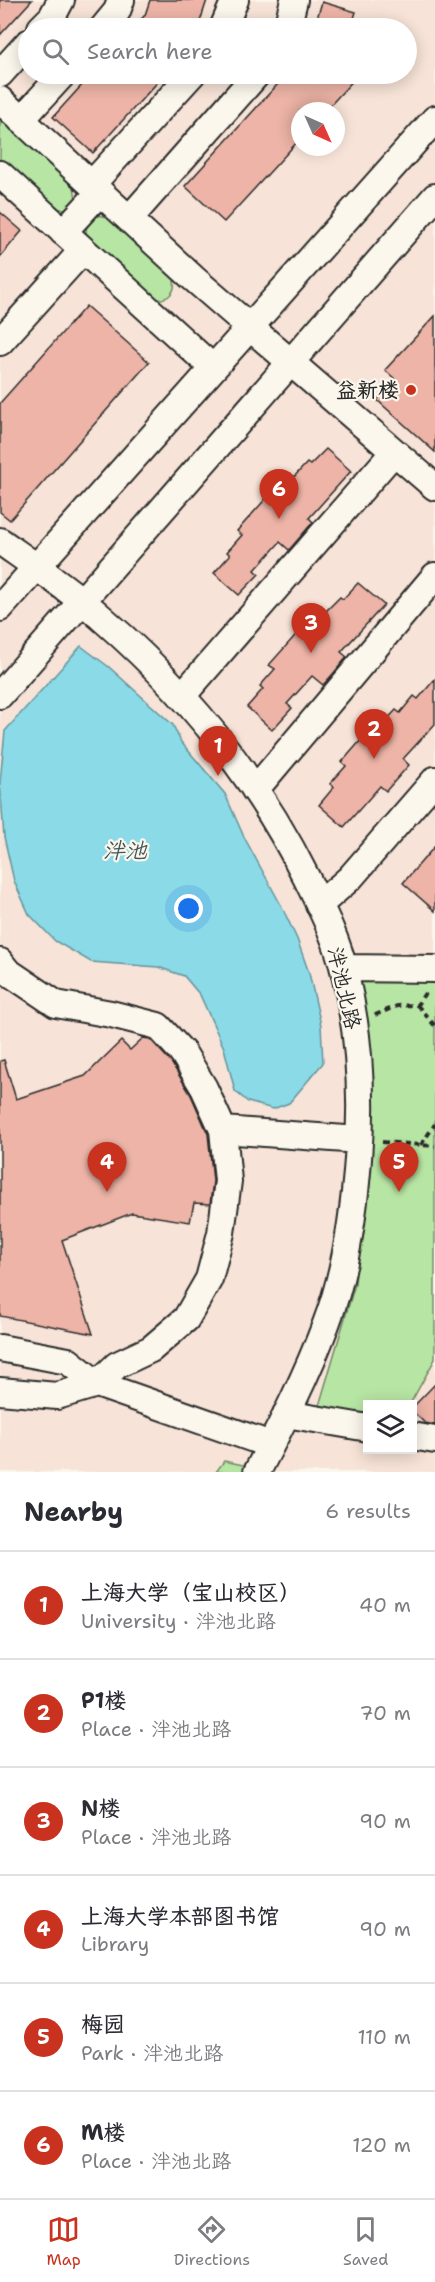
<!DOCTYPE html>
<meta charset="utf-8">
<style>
body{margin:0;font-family:"Shantell Sans","LXGW WenKai TC",sans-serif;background:#f7f7f7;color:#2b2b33}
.controls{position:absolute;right:18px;bottom:18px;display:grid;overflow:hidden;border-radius:0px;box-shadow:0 3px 15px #0003}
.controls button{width:54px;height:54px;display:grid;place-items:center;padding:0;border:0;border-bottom:2px solid #e1e1e2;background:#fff;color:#2b2b33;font:30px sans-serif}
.compass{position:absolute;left:291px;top:102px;width:54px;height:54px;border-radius:50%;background:#fff;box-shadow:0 3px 15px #0003;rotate:135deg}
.you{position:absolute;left:189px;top:909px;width:21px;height:21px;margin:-15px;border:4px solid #fff;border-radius:50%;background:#1a73e8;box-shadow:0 0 0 9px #1a73e833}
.badge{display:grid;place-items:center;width:39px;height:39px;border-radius:50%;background:#c8321e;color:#fff;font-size:20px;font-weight:700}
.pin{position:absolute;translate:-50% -50px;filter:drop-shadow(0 2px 3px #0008)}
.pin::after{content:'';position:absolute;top:32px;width:21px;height:18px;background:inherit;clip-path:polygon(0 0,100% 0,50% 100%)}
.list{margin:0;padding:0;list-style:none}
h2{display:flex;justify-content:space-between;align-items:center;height:78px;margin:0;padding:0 24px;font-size:26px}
h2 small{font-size:20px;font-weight:400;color:#7c7c81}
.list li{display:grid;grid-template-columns:39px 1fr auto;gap:18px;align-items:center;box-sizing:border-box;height:108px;padding:0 24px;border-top:2px solid #e1e1e2}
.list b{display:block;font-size:22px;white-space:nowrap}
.list p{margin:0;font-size:20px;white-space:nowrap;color:#7c7c81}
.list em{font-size:20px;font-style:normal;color:#7c7c81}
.icon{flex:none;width:33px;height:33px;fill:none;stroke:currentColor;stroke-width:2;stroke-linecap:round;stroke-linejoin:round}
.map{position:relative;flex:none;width:435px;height:1472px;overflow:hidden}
.search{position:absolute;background:#fff;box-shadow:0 3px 15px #0003;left:18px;right:18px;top:18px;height:66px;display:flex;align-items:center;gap:15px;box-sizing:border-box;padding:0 21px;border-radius:33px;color:#7c7c81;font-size:22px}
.sheet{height:726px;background:#fff}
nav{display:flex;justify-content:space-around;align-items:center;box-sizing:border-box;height:84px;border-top:2px solid #e1e1e2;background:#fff;font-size:16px;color:#7c7c81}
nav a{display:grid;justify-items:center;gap:3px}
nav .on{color:#c8321e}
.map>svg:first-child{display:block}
.built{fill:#f7e3d7;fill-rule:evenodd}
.green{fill:#b7e5a3;stroke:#718867;stroke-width:1.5}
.water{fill:#8bdae7;stroke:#65949c;stroke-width:1.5}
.building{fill:#edb4a7;stroke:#2b2b2b;stroke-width:1.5}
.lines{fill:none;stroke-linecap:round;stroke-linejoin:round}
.minor-casing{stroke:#2b2b2b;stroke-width:30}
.path{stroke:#2b2b2b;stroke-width:4;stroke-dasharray:6 4.5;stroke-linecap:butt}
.minor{stroke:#fbf7ec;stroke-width:26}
.poi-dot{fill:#c8321e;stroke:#fbf7ec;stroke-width:2}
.labels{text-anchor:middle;stroke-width:4.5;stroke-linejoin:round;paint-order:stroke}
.poi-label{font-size:21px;font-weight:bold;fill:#2b2b2b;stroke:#fbf7ec;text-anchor:end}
.street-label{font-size:21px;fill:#2b2b2b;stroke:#fbf7ec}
.water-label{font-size:22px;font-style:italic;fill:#43575a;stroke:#fbf7ec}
</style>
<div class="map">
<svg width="435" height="1472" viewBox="0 0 435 1472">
<rect width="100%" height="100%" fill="#fbf7ec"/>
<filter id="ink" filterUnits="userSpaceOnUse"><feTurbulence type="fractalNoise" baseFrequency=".0167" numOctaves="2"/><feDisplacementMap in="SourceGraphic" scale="12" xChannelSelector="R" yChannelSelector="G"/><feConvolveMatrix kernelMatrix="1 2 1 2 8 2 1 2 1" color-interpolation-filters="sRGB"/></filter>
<g filter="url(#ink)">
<path class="built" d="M 0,0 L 435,0 L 435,1472 L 0,1472 ZM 28,28 L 406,28 L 406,74 L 28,74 ZM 300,111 L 336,111 L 336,147 L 300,147 ZM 368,1404 L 412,1404 L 412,1450 L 368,1450 Z"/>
<path class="green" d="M 0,118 L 74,186 L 76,199 L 68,209 L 54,209 L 0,160 Z
M 96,215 L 108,217 L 173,276 C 178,291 169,301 154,299 L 88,238 L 86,233 L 87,222 Z
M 354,974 L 435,979 L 435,1359 L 410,1404 L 368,1404 L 367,1415 L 319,1406 L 355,1284 L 370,1099 Z
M 224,1461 L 248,1466 L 244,1472 L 216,1472 Z"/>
<path class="water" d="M 81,646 L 109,667 L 173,725 L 181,742 L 225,794 L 244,837 L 281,905 L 297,939 L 309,973 L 321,1025 L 323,1063 L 289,1103 L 273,1109 L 248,1102 L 235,1091 L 224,1048 L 200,995 L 184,976 L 158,967 L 91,962 L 55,941 L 29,914 L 14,881 L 4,837 L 0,782 L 5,731 Z"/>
<path class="building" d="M 0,0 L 32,0 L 0,35 Z
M 150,0 L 207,0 L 198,28 L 133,28 L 145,15 Z
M 322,2 L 356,12 L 351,28 L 314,28 Z
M 92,74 L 165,74 L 93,153 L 53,117 Z
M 287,74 L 359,74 L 325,111 L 300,111 L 300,139 L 224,222 L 185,186 Z
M 0,212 L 22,231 L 0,257 Z
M 86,306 L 149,362 L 10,520 L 0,512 L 0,403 Z
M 435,316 L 435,452 L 377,400 L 396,380 L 385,370 Z
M 326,449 L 351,471 L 309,518 L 313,522 L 289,550 L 280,542 L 255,570 L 259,574 L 239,595 L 214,573 L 230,555 L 227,552 L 242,535 L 237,531 L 286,476 L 291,480 L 307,463 L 310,465 Z
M 358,583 L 384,605 L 341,652 L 347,657 L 333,674 L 323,685 L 312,676 L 287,704 L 292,708 L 272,730 L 247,707 L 263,689 L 260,686 L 275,669 L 269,665 L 318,610 L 323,614 L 340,597 L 343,599 Z
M 435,679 L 435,724 L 403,759 L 409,765 L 386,791 L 380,786 L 344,827 L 319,805 L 334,787 L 330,784 L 346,766 L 342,762 L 375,724 L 379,728 L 396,710 L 400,713 L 414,696 L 418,699 Z
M 435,846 L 435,911 L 403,883 Z
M 143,1038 L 150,1039 L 171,1062 L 191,1095 L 208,1134 L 213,1181 L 210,1204 L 194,1203 L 190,1222 L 132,1213 L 62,1240 L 93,1334 L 0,1316 L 0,1061 L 4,1060 L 16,1099 L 85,1076 L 121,1041 L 130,1050 Z
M 435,1384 L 435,1425 L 425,1423 L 412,1411 L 412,1408 Z"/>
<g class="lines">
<defs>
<path id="minor" d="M 41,28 L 52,17 L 61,0
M 103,28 L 117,11 L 121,0
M 223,28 L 235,0
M 287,28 L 294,0
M 0,74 L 28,43
M 0,100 L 193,278 L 435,487
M 21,120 L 63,74
M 0,174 L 213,368
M 92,184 L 192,74
M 129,219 L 257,74
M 63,232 L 100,192
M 0,342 L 83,250
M 0,541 C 35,566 72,591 104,620 C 188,693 258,780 307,879 C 321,908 337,939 344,970 C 359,1031 363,1097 358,1159 C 354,1214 346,1272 326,1324 C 307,1375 282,1424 257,1472
M 0,608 L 435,119
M 0,695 L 435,197
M 182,696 L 394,452
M 255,790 L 435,576
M 319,905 L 350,878 L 435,780
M 0,962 L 7,971 L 56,1004 L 111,1014 L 158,1026 L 183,1053 L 204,1088 L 223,1130 L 228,1181 L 221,1233 L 209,1279 L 186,1319 L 151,1349 L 117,1365 L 97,1384 L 57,1396 L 0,1391
M 344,968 L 435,969
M 223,1130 L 359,1140
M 0,1348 L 68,1361 L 97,1384 L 271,1445
M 286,1414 L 368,1428
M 412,1436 L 435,1440"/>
</defs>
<use href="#minor" class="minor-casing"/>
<path class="path" d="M 417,1005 L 435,1026
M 375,1015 L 397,1006 L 417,1005 L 425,993
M 382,1142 L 435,1146
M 421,1145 L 435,1124"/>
<use href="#minor" class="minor"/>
</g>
</g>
<circle class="poi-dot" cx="411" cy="390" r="6"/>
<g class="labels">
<g class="poi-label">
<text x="399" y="397">益新楼</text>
</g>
<g class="street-label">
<text transform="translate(344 988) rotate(77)" y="7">泮池北路</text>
</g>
<g class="water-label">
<text x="125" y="858">泮池</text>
</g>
</g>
</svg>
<div class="controls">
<button><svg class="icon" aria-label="layers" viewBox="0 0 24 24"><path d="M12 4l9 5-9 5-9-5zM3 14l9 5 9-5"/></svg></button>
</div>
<svg class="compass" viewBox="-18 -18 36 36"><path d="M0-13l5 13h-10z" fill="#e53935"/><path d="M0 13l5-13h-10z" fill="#7c7c81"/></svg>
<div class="you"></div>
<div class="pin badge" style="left:218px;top:776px">1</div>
<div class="pin badge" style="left:374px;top:759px">2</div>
<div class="pin badge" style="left:311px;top:653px">3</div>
<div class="pin badge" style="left:107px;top:1192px">4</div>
<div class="pin badge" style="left:399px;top:1192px">5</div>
<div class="pin badge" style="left:279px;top:519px">6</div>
<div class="search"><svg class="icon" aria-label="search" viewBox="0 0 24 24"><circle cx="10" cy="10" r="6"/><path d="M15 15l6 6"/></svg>Search here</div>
</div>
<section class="sheet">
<h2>Nearby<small>6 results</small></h2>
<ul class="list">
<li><span class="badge">1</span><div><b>上海大学（宝山校区）</b><p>University · 泮池北路</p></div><em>40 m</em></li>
<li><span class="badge">2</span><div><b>P1楼</b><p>Place · 泮池北路</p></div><em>70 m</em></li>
<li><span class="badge">3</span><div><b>N楼</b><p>Place · 泮池北路</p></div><em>90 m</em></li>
<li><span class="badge">4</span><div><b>上海大学本部图书馆</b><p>Library</p></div><em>90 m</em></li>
<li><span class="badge">5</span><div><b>梅园</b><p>Park · 泮池北路</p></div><em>110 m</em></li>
<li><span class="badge">6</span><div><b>M楼</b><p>Place · 泮池北路</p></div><em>120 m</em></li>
</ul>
</section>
<nav>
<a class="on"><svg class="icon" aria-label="map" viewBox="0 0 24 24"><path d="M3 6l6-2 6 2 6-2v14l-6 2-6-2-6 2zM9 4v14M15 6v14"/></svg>Map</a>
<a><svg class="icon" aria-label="directions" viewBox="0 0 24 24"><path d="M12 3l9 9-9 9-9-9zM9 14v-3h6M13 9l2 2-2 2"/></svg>Directions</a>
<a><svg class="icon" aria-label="saved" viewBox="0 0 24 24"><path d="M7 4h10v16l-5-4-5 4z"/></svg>Saved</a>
</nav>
